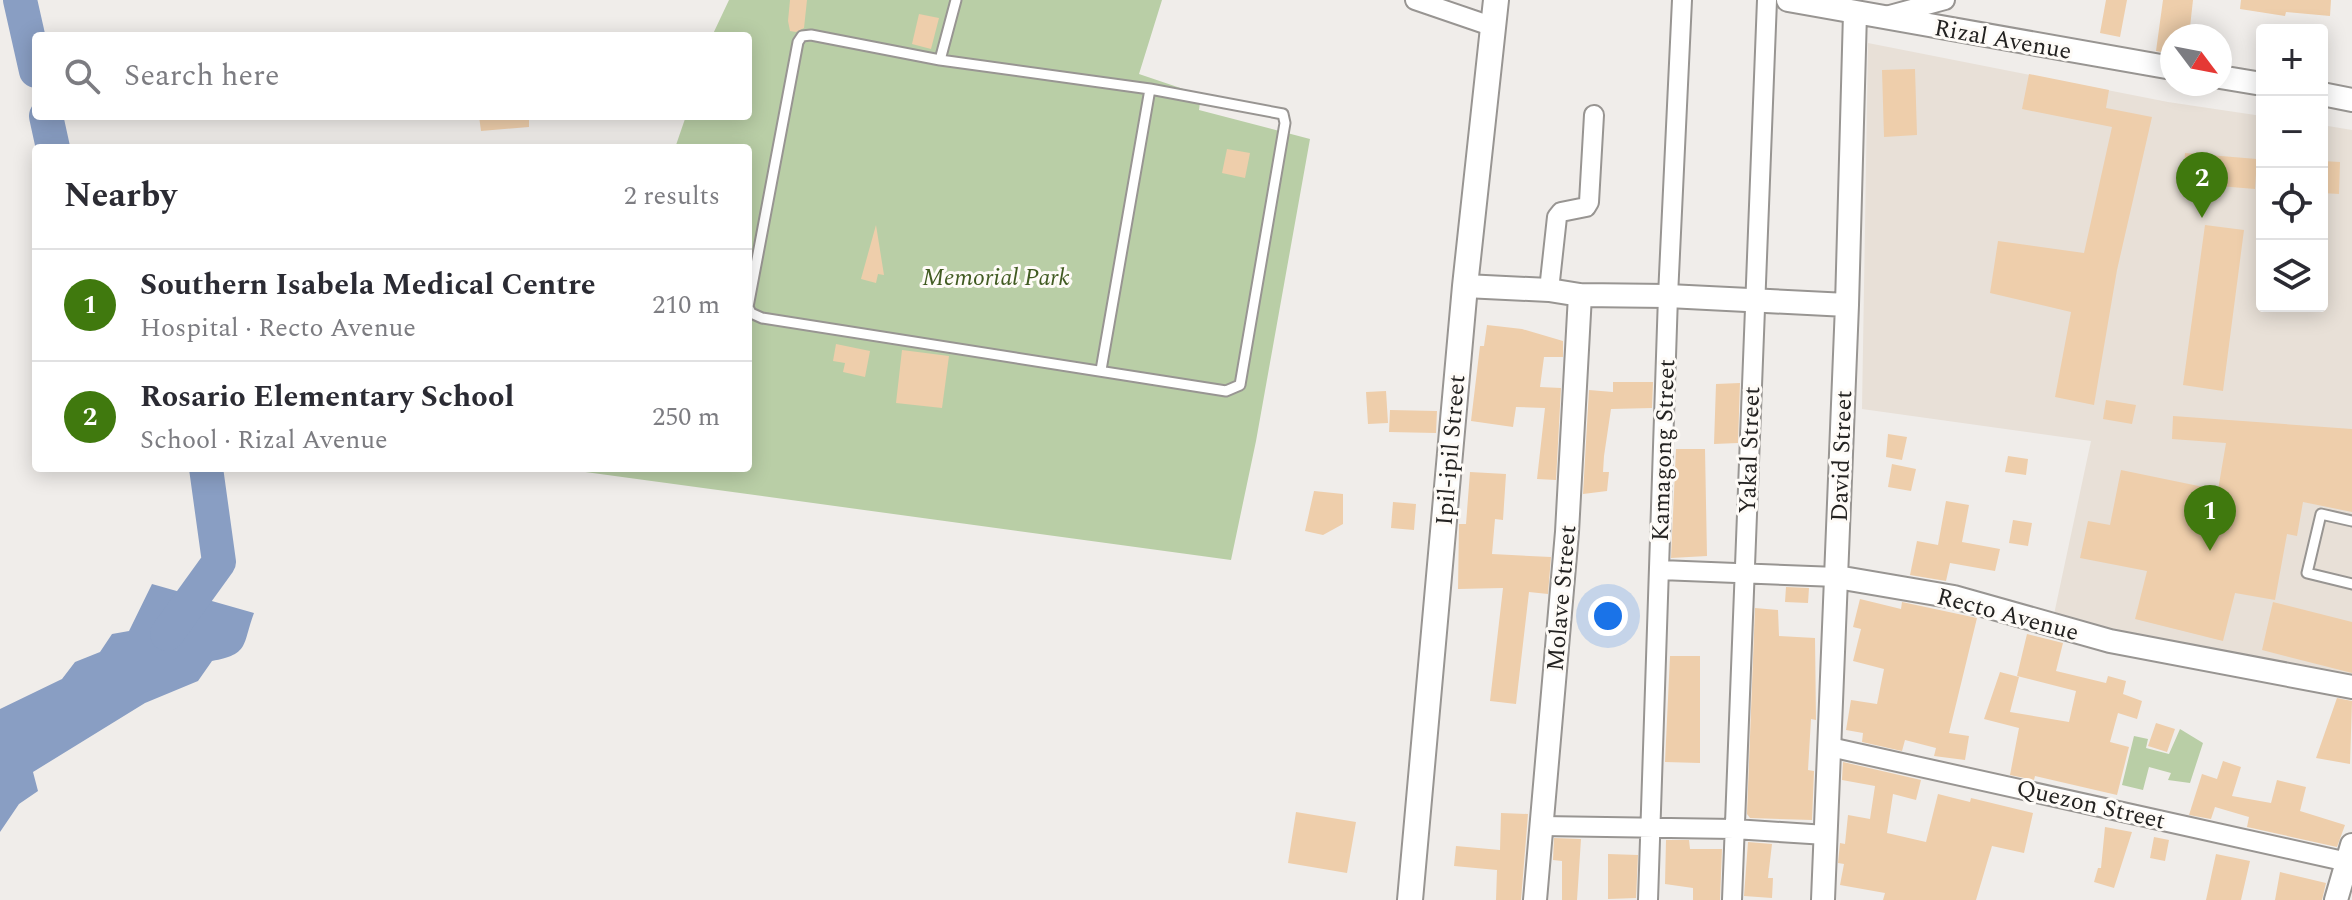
<!DOCTYPE html>
<meta charset="utf-8">
<style>
body{margin:0;font-family:Spectral,serif;background:#f2f2f3;color:#2b2b33}
.controls{position:absolute;right:24px;top:24px;display:grid;overflow:hidden;border-radius:8px;box-shadow:0 4px 20px #0003}
.controls button{width:72px;height:72px;display:grid;place-items:center;padding:0;border:0;border-bottom:2px solid #e1e1e2;background:#fff;color:#2b2b33;font:40px sans-serif}
.compass{position:absolute;left:2160px;top:24px;width:72px;height:72px;border-radius:50%;background:#fff;box-shadow:0 4px 20px #0003;rotate:122deg}
.you{position:absolute;left:1608px;top:616px;width:28px;height:28px;margin:-20px;border:6px solid #fff;border-radius:50%;background:#1a73e8;box-shadow:0 0 0 12px #1a73e833}
.badge{display:grid;place-items:center;width:52px;height:52px;border-radius:50%;background:#40790e;color:#fff;font-size:26px;font-weight:700}
.pin{position:absolute;translate:-50% -66px;filter:drop-shadow(0 2px 4px #0008)}
.pin::after{content:'';position:absolute;top:42px;width:28px;height:24px;background:inherit;clip-path:polygon(0 0,100% 0,50% 100%)}
.list{margin:0;padding:0;list-style:none}
h2{display:flex;justify-content:space-between;align-items:center;height:104px;margin:0;padding:0 32px;font-size:34px}
h2 small{font-size:26px;font-weight:400;color:#7c7c81}
.list li{display:grid;grid-template-columns:52px 1fr auto;gap:24px;align-items:center;box-sizing:border-box;height:112px;padding:0 32px;border-top:2px solid #e1e1e2}
.list b{display:block;font-size:30px;white-space:nowrap}
.list p{margin:0;font-size:26px;white-space:nowrap;color:#7c7c81}
.list em{font-size:26px;font-style:normal;color:#7c7c81}
.icon{flex:none;width:44px;height:44px;fill:none;stroke:currentColor;stroke-width:2;stroke-linecap:round;stroke-linejoin:round}
.map{position:relative;flex:none;width:2352px;height:900px;overflow:hidden}
.search{position:absolute;background:#fff;box-shadow:0 4px 20px #0003;left:32px;top:32px;width:720px;height:88px;display:flex;align-items:center;gap:20px;box-sizing:border-box;padding:0 28px;border-radius:8px;color:#7c7c81;font-size:30px}
.panel{position:absolute;background:#fff;box-shadow:0 4px 20px #0003;left:32px;top:144px;width:720px;height:328px;border-radius:8px}
.map>svg:first-child{display:block}
.built{fill:#e8e0d7}
.green{fill:#b9cea6}
.water{fill:#899ec3}
.lines{fill:none;stroke-linecap:round;stroke-linejoin:round}
.river{stroke:#899ec3;stroke-width:34}
.building{fill:#eeceab}
.service-casing{stroke:#989592;stroke-width:13}
.minor-casing{stroke:#989592;stroke-width:22}
.tertiary-casing{stroke:#989592;stroke-width:26}
.secondary-casing{stroke:#989592;stroke-width:28}
.service{stroke:#fff;stroke-width:9}
.minor{stroke:#fff;stroke-width:18}
.tertiary{stroke:#fff;stroke-width:22}
.secondary{stroke:#fff;stroke-width:24}
.labels{text-anchor:middle;stroke-width:6;stroke-linejoin:round;paint-order:stroke}
.street-label{font-size:24px;fill:#232221;stroke:#fefbf7}
.park-label{font-size:24px;font-style:italic;fill:#415b22;stroke:#fefbf7}
</style>
<div class="map">
<svg width="2352" height="900" viewBox="0 0 2352 900">
<rect width="100%" height="100%" fill="#f0edea"/>
<path class="built" d="M 1868,43 L 2168,102 L 2262,116 L 2262,306 L 2322,306 L 2322,125 L 2352,130 L 2352,683 L 2053,619 L 2091,441 L 1862,409 Z"/>
<path class="green" d="M 729,0 L 1162,0 L 1139,74 L 1201,95 L 1199,110 L 1310,139 L 1256,441 L 1231,560 L 578,471 L 579,468 L 748,468 L 748,148 L 675,148 L 686,116 L 748,116 L 748,36 L 712,36 Z
M 2180,729 L 2203,743 L 2190,783 L 2168,780 L 2171,773 L 2149,767 L 2143,790 L 2122,785 L 2134,736 L 2148,739 L 2146,748 L 2169,754 Z"/>
<path class="water" d="M 152,584 L 254,613 C 242,645 250,654 212,661 L 198,681 L 145,703 L 33,772 L 38,791 L 19,804 L 0,832 L 0,709 L 62,679 L 75,662 L 100,652 L 112,634 L 129,631 Z"/>
<g class="lines">
<path class="river" d="M 20,0 L 36,71
M 46,116 L 53,148
M 167,634 L 219,562 L 206,468"/>
</g>
<path class="building" d="M 790,0 L 807,0 L 804,28 L 796,32 L 790,31 L 788,21 Z
M 2106,0 L 2127,0 L 2120,37 L 2100,33 Z
M 2163,0 L 2193,0 L 2189,36 L 2172,36 L 2172,54 L 2156,51 Z
M 2241,0 L 2331,0 L 2330,16 L 2286,12 L 2285,16 L 2240,9 Z
M 919,14 L 939,18 L 931,49 L 912,44 Z
M 1915,69 L 1917,135 L 1884,137 L 1882,70 Z
M 2029,74 L 2109,90 L 2106,108 L 2152,117 L 2117,270 L 2094,405 L 2055,397 L 2071,312 L 1990,293 L 1998,241 L 2084,253 L 2112,127 L 2022,109 Z
M 479,116 L 529,116 L 529,127 L 481,131 Z
M 1227,149 L 1250,153 L 1245,178 L 1222,173 Z
M 2185,153 L 2257,159 L 2255,189 L 2183,183 Z
M 2322,161 L 2340,162 L 2339,194 L 2322,193 Z
M 876,225 L 884,275 L 878,274 L 876,283 L 861,279 Z
M 2205,225 L 2244,230 L 2223,391 L 2183,385 Z
M 1487,325 L 1522,329 L 1563,341 L 1563,357 L 1544,357 L 1540,387 L 1561,388 L 1556,480 L 1537,479 L 1545,408 L 1516,407 L 1513,427 L 1471,421 L 1480,346 L 1484,346 Z
M 836,344 L 870,351 L 865,377 L 843,372 L 845,363 L 833,361 Z
M 902,350 L 949,356 L 942,408 L 896,403 Z
M 1613,382 L 1653,382 L 1652,408 L 1611,409 L 1604,456 L 1603,472 L 1609,472 L 1607,491 L 1583,494 L 1589,390 L 1613,392 Z
M 1740,383 L 1738,443 L 1714,444 L 1716,384 Z
M 1386,391 L 1388,423 L 1368,424 L 1366,392 Z
M 2106,400 L 2136,405 L 2132,424 L 2103,419 Z
M 1390,410 L 1437,411 L 1436,433 L 1389,432 Z
M 2173,416 L 2352,429 L 2352,512 L 2303,502 L 2297,536 L 2287,534 L 2275,600 L 2235,593 L 2223,641 L 2135,619 L 2147,571 L 2080,558 L 2088,521 L 2110,525 L 2121,470 L 2218,490 L 2226,443 L 2172,439 Z
M 1888,434 L 1907,437 L 1902,460 L 1886,457 Z
M 1676,449 L 1705,449 L 1707,556 L 1671,558 Z
M 2008,456 L 2028,459 L 2026,475 L 2005,472 Z
M 1892,464 L 1916,469 L 1911,491 L 1888,487 Z
M 1470,472 L 1506,474 L 1503,520 L 1495,519 L 1492,554 L 1551,557 L 1548,594 L 1529,592 L 1516,704 L 1490,701 L 1503,588 L 1458,589 L 1459,524 L 1466,524 Z
M 1314,491 L 1343,494 L 1343,524 L 1323,535 L 1305,531 Z
M 1946,501 L 1969,505 L 1962,542 L 2000,549 L 1995,571 L 1950,563 L 1946,581 L 1910,575 L 1917,541 L 1938,545 Z
M 1393,502 L 1416,504 L 1414,530 L 1391,528 Z
M 2013,520 L 2032,523 L 2028,546 L 2009,543 Z
M 1786,587 L 1809,588 L 1808,603 L 1785,602 Z
M 1860,599 L 1901,609 L 1902,602 L 1977,618 L 1949,733 L 1969,736 L 1965,760 L 1934,756 L 1936,748 L 1905,740 L 1902,751 L 1862,742 L 1863,733 L 1846,730 L 1851,700 L 1877,704 L 1884,669 L 1853,661 L 1861,629 L 1853,627 Z
M 2273,602 L 2352,622 L 2352,673 L 2262,650 Z
M 1755,608 L 1778,610 L 1779,636 L 1815,638 L 1816,720 L 1811,719 L 1808,770 L 1814,771 L 1812,820 L 1750,818 L 1747,814 Z
M 2027,634 L 2063,643 L 2056,671 L 2106,683 L 2108,676 L 2126,681 L 2123,694 L 2142,701 L 2137,719 L 2118,713 L 2110,742 L 2129,747 L 2117,795 L 2035,776 L 2034,780 L 2010,775 L 2019,728 L 1984,719 L 2000,672 L 2019,677 L 2010,712 L 2069,722 L 2076,691 L 2017,676 Z
M 1670,656 L 1700,656 L 1700,763 L 1665,762 Z
M 2337,698 L 2352,701 L 2350,764 L 2316,758 Z
M 2156,723 L 2175,729 L 2167,752 L 2148,746 Z
M 2223,761 L 2241,767 L 2232,796 L 2271,803 L 2277,780 L 2306,787 L 2300,811 L 2345,825 L 2337,847 L 2247,827 L 2249,817 L 2215,807 L 2211,819 L 2189,815 L 2202,774 L 2217,779 Z
M 1843,762 L 1921,780 L 1916,800 L 1893,794 L 1887,833 L 1926,842 L 1938,794 L 1970,802 L 1971,798 L 2033,813 L 2024,853 L 1992,846 L 1976,900 L 1883,900 L 1885,893 L 1840,885 L 1844,864 L 1838,863 L 1840,843 L 1845,844 L 1848,815 L 1870,819 L 1875,786 L 1842,780 Z
M 1296,812 L 1356,822 L 1347,873 L 1288,863 Z
M 1501,813 L 1528,814 L 1521,900 L 1496,900 L 1497,870 L 1454,866 L 1456,846 L 1500,850 Z
M 2105,827 L 2132,832 L 2114,888 L 2094,882 L 2098,868 L 2101,868 Z
M 2154,837 L 2169,840 L 2165,861 L 2150,858 Z
M 1554,838 L 1581,839 L 1577,900 L 1562,900 L 1562,861 L 1553,860 Z
M 1666,840 L 1689,840 L 1690,849 L 1722,849 L 1720,900 L 1693,900 L 1693,888 L 1665,884 Z
M 1748,842 L 1772,844 L 1768,878 L 1773,878 L 1772,898 L 1744,896 Z
M 1608,854 L 1638,855 L 1636,898 L 1608,899 Z
M 2216,854 L 2250,861 L 2241,900 L 2206,900 Z
M 2280,872 L 2326,883 L 2322,900 L 2275,900 Z"/>
<g class="lines">
<defs>
<path id="service" d="M 811,35 L 940,60 L 1150,89 L 1283,114 L 1285,123 L 1240,385 L 1226,391 L 762,318 L 751,313 L 748,307 L 798,42 L 802,36 Z
M 940,60 L 956,0
M 1101,370 L 1150,89
M 2352,521 L 2321,514 L 2307,573 L 2352,584"/>
<path id="minor" d="M 1415,0 L 1491,26
M 1886,16 L 1945,0
M 1549,290 L 1557,217 L 1561,212 L 1586,207 L 1589,202 L 1594,115
M 1660,570 L 1837,577
M 1830,747 L 2352,863
M 1542,826 L 1734,829 L 1826,835
M 1648,900 L 1668,296 L 1682,0
M 1732,900 L 1767,0"/>
<path id="tertiary" d="M 1788,0 L 2172,68
M 2220,77 L 2262,84
M 2322,94 L 2352,100
M 1465,286 L 1549,290 L 1580,295 L 1668,296 L 1847,305
M 1837,577 L 1954,597 L 2110,641 L 2352,687
M 1535,900 L 1567,532 L 1580,295
M 1823,900 L 1847,305 L 1855,13
M 2336,900 L 2352,845"/>
<path id="secondary" d="M 1410,900 L 1465,286 L 1496,0"/>
</defs>
<use href="#service" class="service-casing"/>
<use href="#minor" class="minor-casing"/>
<use href="#tertiary" class="tertiary-casing"/>
<use href="#secondary" class="secondary-casing"/>
<use href="#service" class="service"/>
<use href="#minor" class="minor"/>
<use href="#tertiary" class="tertiary"/>
<use href="#secondary" class="secondary"/>
</g>
<g class="labels">
<g class="street-label">
<text transform="translate(2003 39) rotate(10)" y="8">Rizal Avenue</text>
<text transform="translate(1450 450) rotate(-85)" y="8">Ipil-ipil Street</text>
<text transform="translate(1663 450) rotate(-88)" y="8">Kamagong Street</text>
<text transform="translate(1749 450) rotate(-88)" y="8">Yakal Street</text>
<text transform="translate(1841 456) rotate(-88)" y="8">David Street</text>
<text transform="translate(1561 598) rotate(-85)" y="8">Molave Street</text>
<text transform="translate(2008 614) rotate(15)" y="8">Recto Avenue</text>
<text transform="translate(2091 804) rotate(13)" y="8">Quezon Street</text>
</g>
<g class="park-label">
<text x="996" y="285">Memorial Park</text>
</g>
</g>
</svg>
<div class="controls">
<button>+</button>
<button>−</button>
<button><svg class="icon" aria-label="locate" viewBox="0 0 24 24"><circle cx="12" cy="12" r="6"/><path d="M12 2v4M12 18v4M2 12h4M18 12h4"/></svg></button>
<button><svg class="icon" aria-label="layers" viewBox="0 0 24 24"><path d="M12 4l9 5-9 5-9-5zM3 14l9 5 9-5"/></svg></button>
</div>
<svg class="compass" viewBox="-18 -18 36 36"><path d="M0-13l5 13h-10z" fill="#e53935"/><path d="M0 13l5-13h-10z" fill="#7c7c81"/></svg>
<div class="you"></div>
<div class="pin badge" style="left:2210px;top:551px">1</div>
<div class="pin badge" style="left:2202px;top:218px">2</div>
<div class="search"><svg class="icon" aria-label="search" viewBox="0 0 24 24"><circle cx="10" cy="10" r="6"/><path d="M15 15l6 6"/></svg>Search here</div>
<section class="panel">
<h2>Nearby<small>2 results</small></h2>
<ul class="list">
<li><span class="badge">1</span><div><b>Southern Isabela Medical Centre</b><p>Hospital · Recto Avenue</p></div><em>210 m</em></li>
<li><span class="badge">2</span><div><b>Rosario Elementary School</b><p>School · Rizal Avenue</p></div><em>250 m</em></li>
</ul>
</section>
</div>
